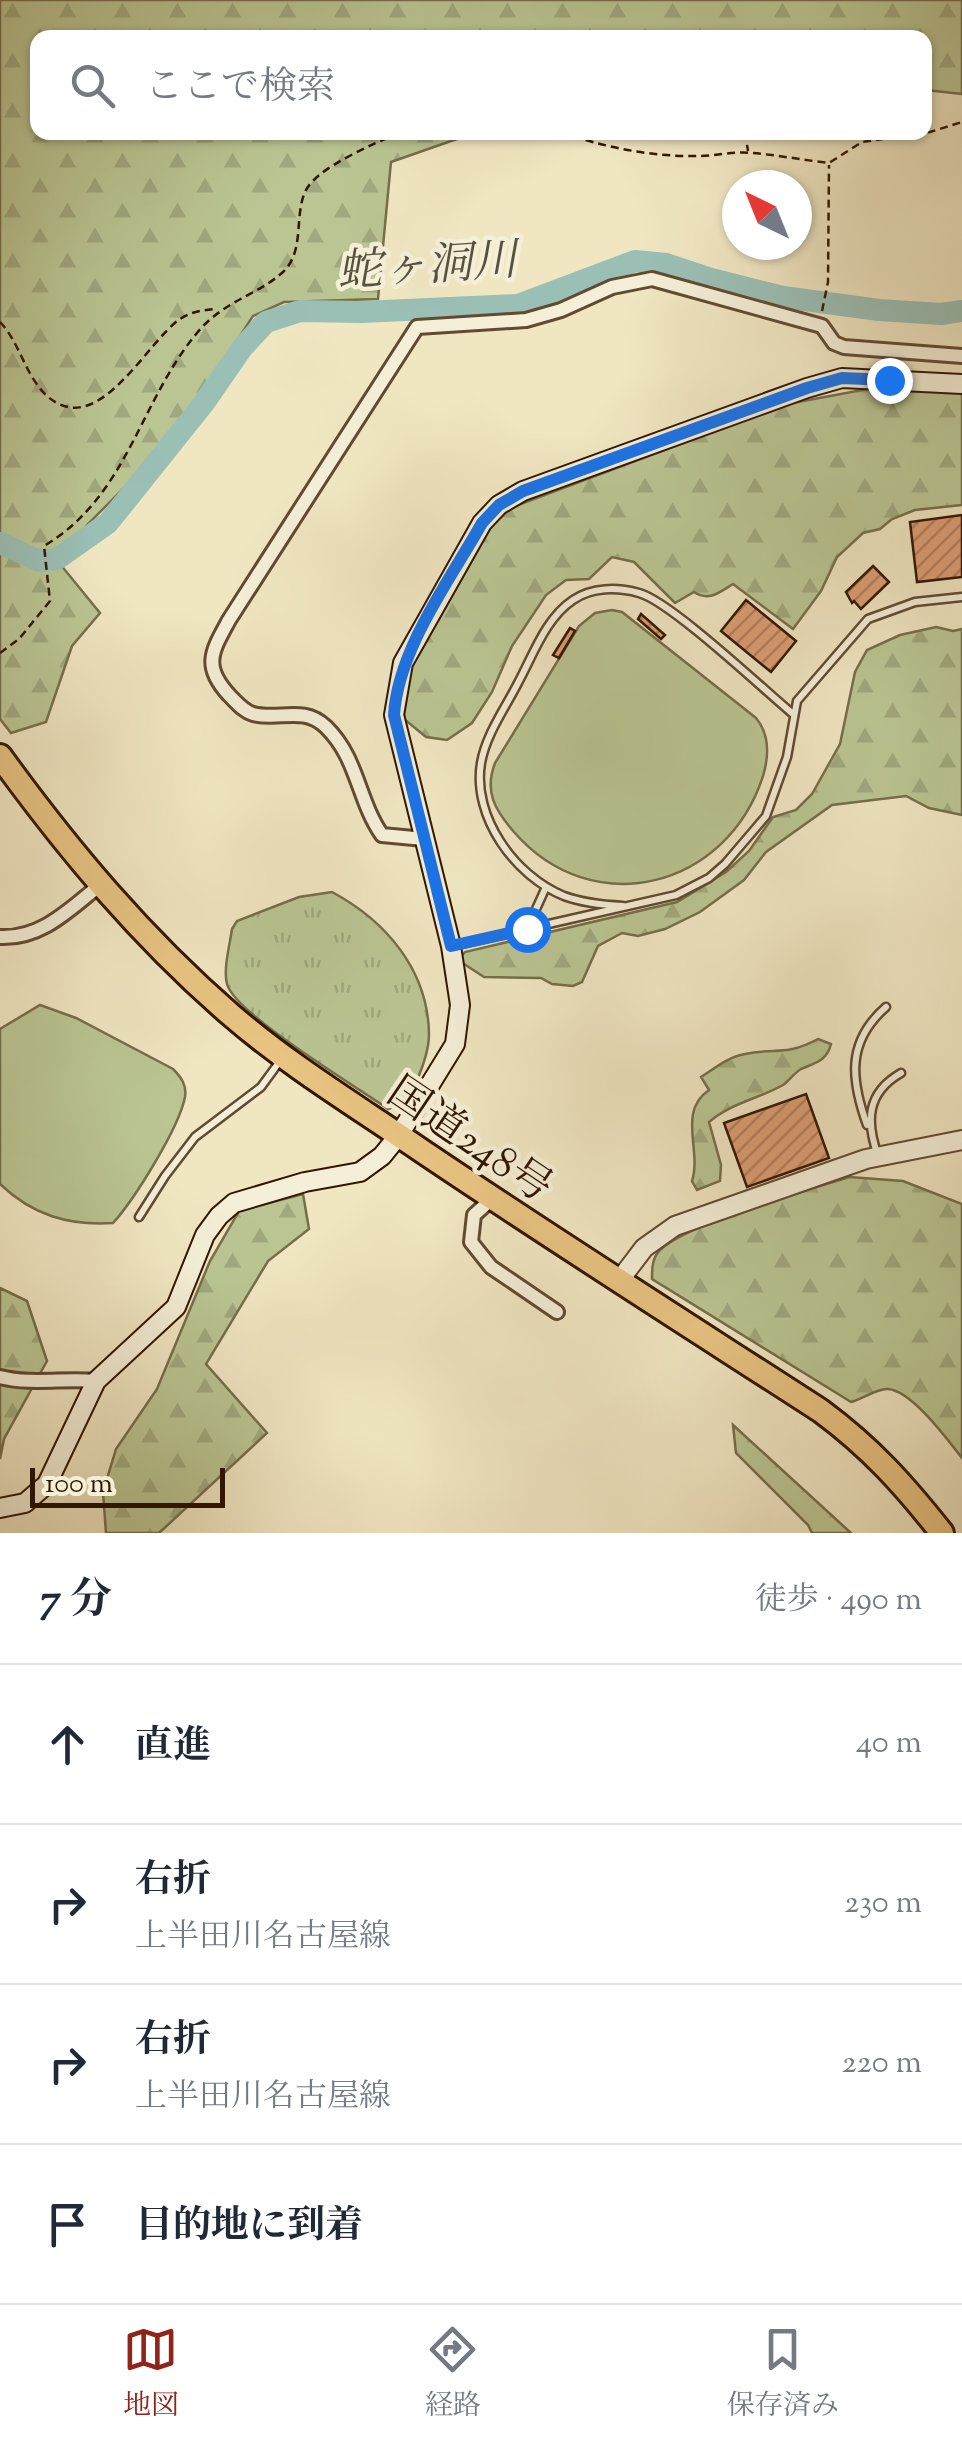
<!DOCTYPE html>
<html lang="ja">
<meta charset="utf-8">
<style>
body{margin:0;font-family:"Sorts Mill Goudy","Noto Serif JP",serif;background:#f2f2f3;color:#1f2937}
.compass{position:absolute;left:722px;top:170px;width:90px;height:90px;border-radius:50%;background:#fff;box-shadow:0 2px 8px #0004;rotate:317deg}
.scale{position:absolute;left:30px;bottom:25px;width:195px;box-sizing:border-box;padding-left:10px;border:5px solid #311601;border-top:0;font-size:28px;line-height:35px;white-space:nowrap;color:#311601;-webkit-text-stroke:8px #f5efd7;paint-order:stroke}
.stop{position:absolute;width:30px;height:30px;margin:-22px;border:8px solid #1a73e8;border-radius:50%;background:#fff}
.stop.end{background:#1a73e8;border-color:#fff;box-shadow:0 2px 10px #0008}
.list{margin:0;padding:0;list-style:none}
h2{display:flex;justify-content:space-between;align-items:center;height:130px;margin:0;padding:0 40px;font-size:42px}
h2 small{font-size:32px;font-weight:400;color:#747a83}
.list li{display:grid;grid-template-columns:65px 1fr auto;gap:30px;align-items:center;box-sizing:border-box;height:160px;padding:0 40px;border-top:2px solid #e0e1e3}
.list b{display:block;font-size:38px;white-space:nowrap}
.list p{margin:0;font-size:32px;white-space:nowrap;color:#747a83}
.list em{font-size:32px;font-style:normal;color:#747a83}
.icon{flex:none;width:55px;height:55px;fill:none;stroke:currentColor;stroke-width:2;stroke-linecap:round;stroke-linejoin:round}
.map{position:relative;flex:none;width:962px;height:1533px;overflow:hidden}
.search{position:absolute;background:#fff;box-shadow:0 2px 8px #0004;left:30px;right:30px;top:30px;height:110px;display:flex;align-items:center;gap:25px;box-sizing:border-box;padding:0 35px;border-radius:20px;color:#747a83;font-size:38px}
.sheet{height:770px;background:#fff}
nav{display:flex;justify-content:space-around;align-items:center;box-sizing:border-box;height:140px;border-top:2px solid #e0e1e3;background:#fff;font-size:28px;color:#747a83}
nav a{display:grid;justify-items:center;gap:5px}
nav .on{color:#8f2418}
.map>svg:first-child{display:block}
.grass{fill:url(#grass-tufts);stroke:#766e4a;stroke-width:2.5}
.forest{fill:url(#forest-firs);stroke:#766e4a;stroke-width:2.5}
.pitch{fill:#bac593;stroke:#766e4a;stroke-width:2.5}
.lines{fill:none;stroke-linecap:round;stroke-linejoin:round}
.river{stroke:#9abfb5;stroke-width:22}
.building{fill:url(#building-hatch);stroke:#311601;stroke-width:2.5}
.service-casing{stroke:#614a31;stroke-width:11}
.minor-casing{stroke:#614a31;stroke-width:18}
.tertiary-casing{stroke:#614a31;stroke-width:22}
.secondary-casing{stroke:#311601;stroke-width:22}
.trunk-casing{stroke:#311601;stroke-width:28}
.path{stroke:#311601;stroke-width:2.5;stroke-dasharray:8 5;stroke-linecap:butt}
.service{stroke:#f5efd7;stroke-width:6}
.minor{stroke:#f5efd7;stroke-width:12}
.tertiary{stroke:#f5efd7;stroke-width:18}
.secondary{stroke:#f5efd7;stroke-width:18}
.trunk{stroke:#e8c381;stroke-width:22}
.route{stroke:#1a73e8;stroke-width:12}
.labels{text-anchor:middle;stroke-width:9;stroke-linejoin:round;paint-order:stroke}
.street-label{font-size:42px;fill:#311601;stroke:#f5efd7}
.water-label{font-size:45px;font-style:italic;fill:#565140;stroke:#f5efd7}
</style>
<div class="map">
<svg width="962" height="1533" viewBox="0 0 962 1533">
<defs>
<pattern id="grass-tufts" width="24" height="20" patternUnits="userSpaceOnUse" patternTransform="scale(2.5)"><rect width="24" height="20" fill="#bac593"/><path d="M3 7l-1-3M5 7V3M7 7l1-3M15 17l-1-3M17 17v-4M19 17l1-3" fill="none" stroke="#a0a87d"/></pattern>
<pattern id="forest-firs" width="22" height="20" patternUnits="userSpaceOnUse" patternTransform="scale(2.5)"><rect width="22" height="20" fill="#bac593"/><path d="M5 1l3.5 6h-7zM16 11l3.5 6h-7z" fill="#a0a87d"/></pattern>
<pattern id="building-hatch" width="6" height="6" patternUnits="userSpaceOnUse" patternTransform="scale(2.5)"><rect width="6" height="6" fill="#dd9d74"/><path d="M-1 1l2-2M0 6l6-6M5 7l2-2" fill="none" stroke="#b47f5d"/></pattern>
</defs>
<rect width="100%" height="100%" fill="#f0e6c2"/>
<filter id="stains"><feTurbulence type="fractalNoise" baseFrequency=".002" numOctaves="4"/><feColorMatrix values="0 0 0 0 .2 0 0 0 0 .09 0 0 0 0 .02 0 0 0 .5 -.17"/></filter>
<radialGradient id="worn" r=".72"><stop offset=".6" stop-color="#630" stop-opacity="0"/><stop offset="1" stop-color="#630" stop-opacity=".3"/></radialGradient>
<path class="grass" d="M 332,892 C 386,921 428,970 429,1034 C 429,1056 417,1080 408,1101 L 388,1109 C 357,1087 235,1014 227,984 C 223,969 230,944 232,929 L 237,921 L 299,897 Z"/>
<path class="forest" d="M 0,0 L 962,0 L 962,94 L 925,90 L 924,38 L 38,38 L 38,132 L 474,133 L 391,162 L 378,299 L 284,302 L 253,316 L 212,379 L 143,469 L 87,525 L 60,564 L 100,613 L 72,646 L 46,722 L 11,733 L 0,719 Z
M 873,388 L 962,390 L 962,505 L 915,510 L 892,519 L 880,529 L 863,533 L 837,557 L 821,591 L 793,629 L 733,584 C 720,592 709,602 694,592 L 675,603 L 634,562 L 612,557 L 589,579 L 566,580 L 546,595 L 512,646 L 492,692 L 472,723 L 447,740 L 426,737 L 404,719 L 404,686 L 411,668 L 491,527 L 510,508 L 787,404 Z
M 936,627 L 953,631 L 962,629 L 962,815 L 929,808 L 906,796 L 832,805 L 766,852 L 744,880 L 700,912 L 665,929 L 638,936 L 622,933 L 598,946 L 582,982 L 573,986 L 552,984 L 541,978 L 484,977 L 458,960 L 465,952 L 677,902 L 726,872 L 749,851 L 773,817 L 796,810 L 812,794 L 840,744 L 855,672 L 867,650 L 900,635 Z
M 818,1039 L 831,1044 C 827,1061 815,1063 801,1069 C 794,1073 789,1081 783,1085 C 758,1099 731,1103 709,1122 L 721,1165 L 720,1181 L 697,1190 L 692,1181 C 702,1150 677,1112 709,1090 L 701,1077 C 715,1068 728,1057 745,1054 C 777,1047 784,1057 818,1039 Z
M 849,1177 L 903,1181 L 962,1204 L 962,1458 C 947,1439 912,1391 888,1389 C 877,1388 863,1399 851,1402 L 652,1279 C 652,1269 652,1258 660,1250 C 688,1223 806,1191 849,1177 Z
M 303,1194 L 309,1229 L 268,1261 L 206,1364 L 267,1433 L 159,1533 L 106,1533 L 103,1492 L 116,1449 L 157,1389 L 210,1261 L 239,1211 Z
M 0,1288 L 27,1301 L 47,1361 L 4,1439 L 0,1459 Z
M 733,1425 L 851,1533 L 812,1533 L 808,1525 L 736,1453 Z"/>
<path class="pitch" d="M 612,610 L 622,612 L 756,718 C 770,735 769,756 763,776 C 727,888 593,923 514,832 C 495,810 484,792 495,763 L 579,626 L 595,613 Z
M 40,1005 L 76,1018 L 173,1069 C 181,1077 187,1085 185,1097 C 179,1128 134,1200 113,1223 C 69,1226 32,1215 0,1184 L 0,1029 Z"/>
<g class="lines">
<path class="river" d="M 0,543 L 39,561 L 57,559 L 108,523 L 204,403 L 242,348 L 266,322 L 300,311 L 362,312 L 518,305 L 635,261 L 666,264 L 711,279 L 783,297 L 879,310 L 941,314 L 962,311"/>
</g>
<path class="building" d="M 962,515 L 962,577 L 917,582 L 910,522 Z
M 873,566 L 889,582 L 861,609 L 854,601 L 852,603 L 846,592 Z
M 746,600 L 796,641 L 771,672 L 721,631 Z
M 641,614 L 665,635 L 661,639 L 638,619 Z
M 570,628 L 575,631 L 559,658 L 553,655 Z
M 806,1094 L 829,1158 L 747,1187 L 724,1123 Z"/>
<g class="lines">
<defs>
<path id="service" d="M 623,906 C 603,905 583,903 564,896 C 515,876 472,817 481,763 C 486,734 506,707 519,681 C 534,653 546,618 573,600 C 592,587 617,587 639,593 C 670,601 763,689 793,714
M 527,929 L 546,887
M 452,946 L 676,895 L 709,878 L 725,864 L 766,816 L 787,757 L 797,701 L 868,619 L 915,602 L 962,597
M 867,1125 C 851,1080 846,1042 886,1007
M 878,1156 C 866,1122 866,1093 901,1073
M 139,1217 L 165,1176 L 195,1137 L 261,1087 L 280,1061"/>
<path id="minor" d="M 424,839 L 382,835 C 358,801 358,758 326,727 C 303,705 279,721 253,714 C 243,711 236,702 229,695 C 202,666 212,651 229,620 L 417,327 L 526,320 L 561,310 L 612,287 L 652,279 L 822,326 L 834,343 L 844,347 L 962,356
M 0,937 C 41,939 69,910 100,885
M 493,1198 L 474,1215 L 471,1242 L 491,1267 L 557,1312
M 0,1377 C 31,1385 64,1378 96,1381"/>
<path id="tertiary" d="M 619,1281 L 644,1248 L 675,1226 L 866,1159 L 962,1140"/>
<path id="secondary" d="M 0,1508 L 25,1503 L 47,1484 L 96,1381 L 176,1307 L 205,1235 L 219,1216 L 234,1203 L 305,1182 L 360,1172 L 382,1156 L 399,1135 L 455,1044 L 460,1005 L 451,946 L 394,715 L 403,663 L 482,523 L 499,505 L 523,491 L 807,388 L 842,378 L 962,384"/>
<path id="trunk" d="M 0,756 C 69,851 142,938 231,1015 C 290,1066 358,1107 422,1151 C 554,1240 688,1325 821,1411 C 871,1448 904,1485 942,1533"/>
</defs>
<use href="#service" class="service-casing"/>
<use href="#minor" class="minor-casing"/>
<use href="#tertiary" class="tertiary-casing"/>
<use href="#secondary" class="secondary-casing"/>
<use href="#trunk" class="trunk-casing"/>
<path class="path" d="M 561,132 C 602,147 653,157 697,156 C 715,156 734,151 752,153 C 777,155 803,160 829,163 L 862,142 L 930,132 L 962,122
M 745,132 L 748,151
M 822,311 L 828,282 L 829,165
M 0,322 C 20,343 25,375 46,395 C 97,443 147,341 180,319 C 192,311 203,310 217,309
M 0,653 L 19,639 L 50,601 L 44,546 C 128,496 139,402 197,333 C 223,301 258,295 283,272 C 305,251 294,217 305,192 C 316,167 375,144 400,132"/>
<use href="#service" class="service"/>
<use href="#minor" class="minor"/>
<use href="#tertiary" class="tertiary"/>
<use href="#secondary" class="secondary"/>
<use href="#trunk" class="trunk"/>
</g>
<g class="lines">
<path class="route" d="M 527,929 L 451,946 L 394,715 C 398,649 450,580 482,523 L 499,505 L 523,491 L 807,388 L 842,378 L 889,380"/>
</g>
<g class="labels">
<g class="street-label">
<text transform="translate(471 1138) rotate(34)" y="15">国道248号</text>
</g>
<g class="water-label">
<text transform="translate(427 264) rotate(-4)" y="16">蛇ヶ洞川</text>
</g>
</g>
<rect width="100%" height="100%" filter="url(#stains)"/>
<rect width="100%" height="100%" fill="url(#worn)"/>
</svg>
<svg class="compass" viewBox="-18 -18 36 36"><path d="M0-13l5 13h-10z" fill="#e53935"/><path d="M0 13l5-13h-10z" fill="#747a83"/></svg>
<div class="scale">100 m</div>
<div class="stop" style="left:527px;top:929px"></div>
<div class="stop end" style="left:889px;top:380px"></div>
<div class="search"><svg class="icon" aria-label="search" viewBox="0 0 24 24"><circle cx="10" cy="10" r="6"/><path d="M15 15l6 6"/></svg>ここで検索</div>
</div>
<section class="sheet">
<h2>7 分<small>徒歩 · 490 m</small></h2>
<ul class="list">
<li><svg class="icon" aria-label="ahead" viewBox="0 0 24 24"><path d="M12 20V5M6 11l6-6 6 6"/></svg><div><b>直進</b></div><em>40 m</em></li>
<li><svg class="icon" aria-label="right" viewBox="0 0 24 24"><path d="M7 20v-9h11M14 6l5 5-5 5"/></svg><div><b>右折</b><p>上半田川名古屋線</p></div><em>230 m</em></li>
<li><svg class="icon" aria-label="right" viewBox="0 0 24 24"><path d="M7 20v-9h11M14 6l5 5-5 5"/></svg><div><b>右折</b><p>上半田川名古屋線</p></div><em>220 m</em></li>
<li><svg class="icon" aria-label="arrive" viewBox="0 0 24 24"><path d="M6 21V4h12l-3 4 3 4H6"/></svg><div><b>目的地に到着</b></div></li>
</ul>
</section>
<nav>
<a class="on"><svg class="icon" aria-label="map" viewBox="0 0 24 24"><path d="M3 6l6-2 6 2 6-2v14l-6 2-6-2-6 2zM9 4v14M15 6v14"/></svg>地図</a>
<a><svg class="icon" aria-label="directions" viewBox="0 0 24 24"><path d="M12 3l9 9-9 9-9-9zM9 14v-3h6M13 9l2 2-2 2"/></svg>経路</a>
<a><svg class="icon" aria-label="saved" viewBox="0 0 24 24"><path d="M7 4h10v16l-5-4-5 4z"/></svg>保存済み</a>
</nav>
